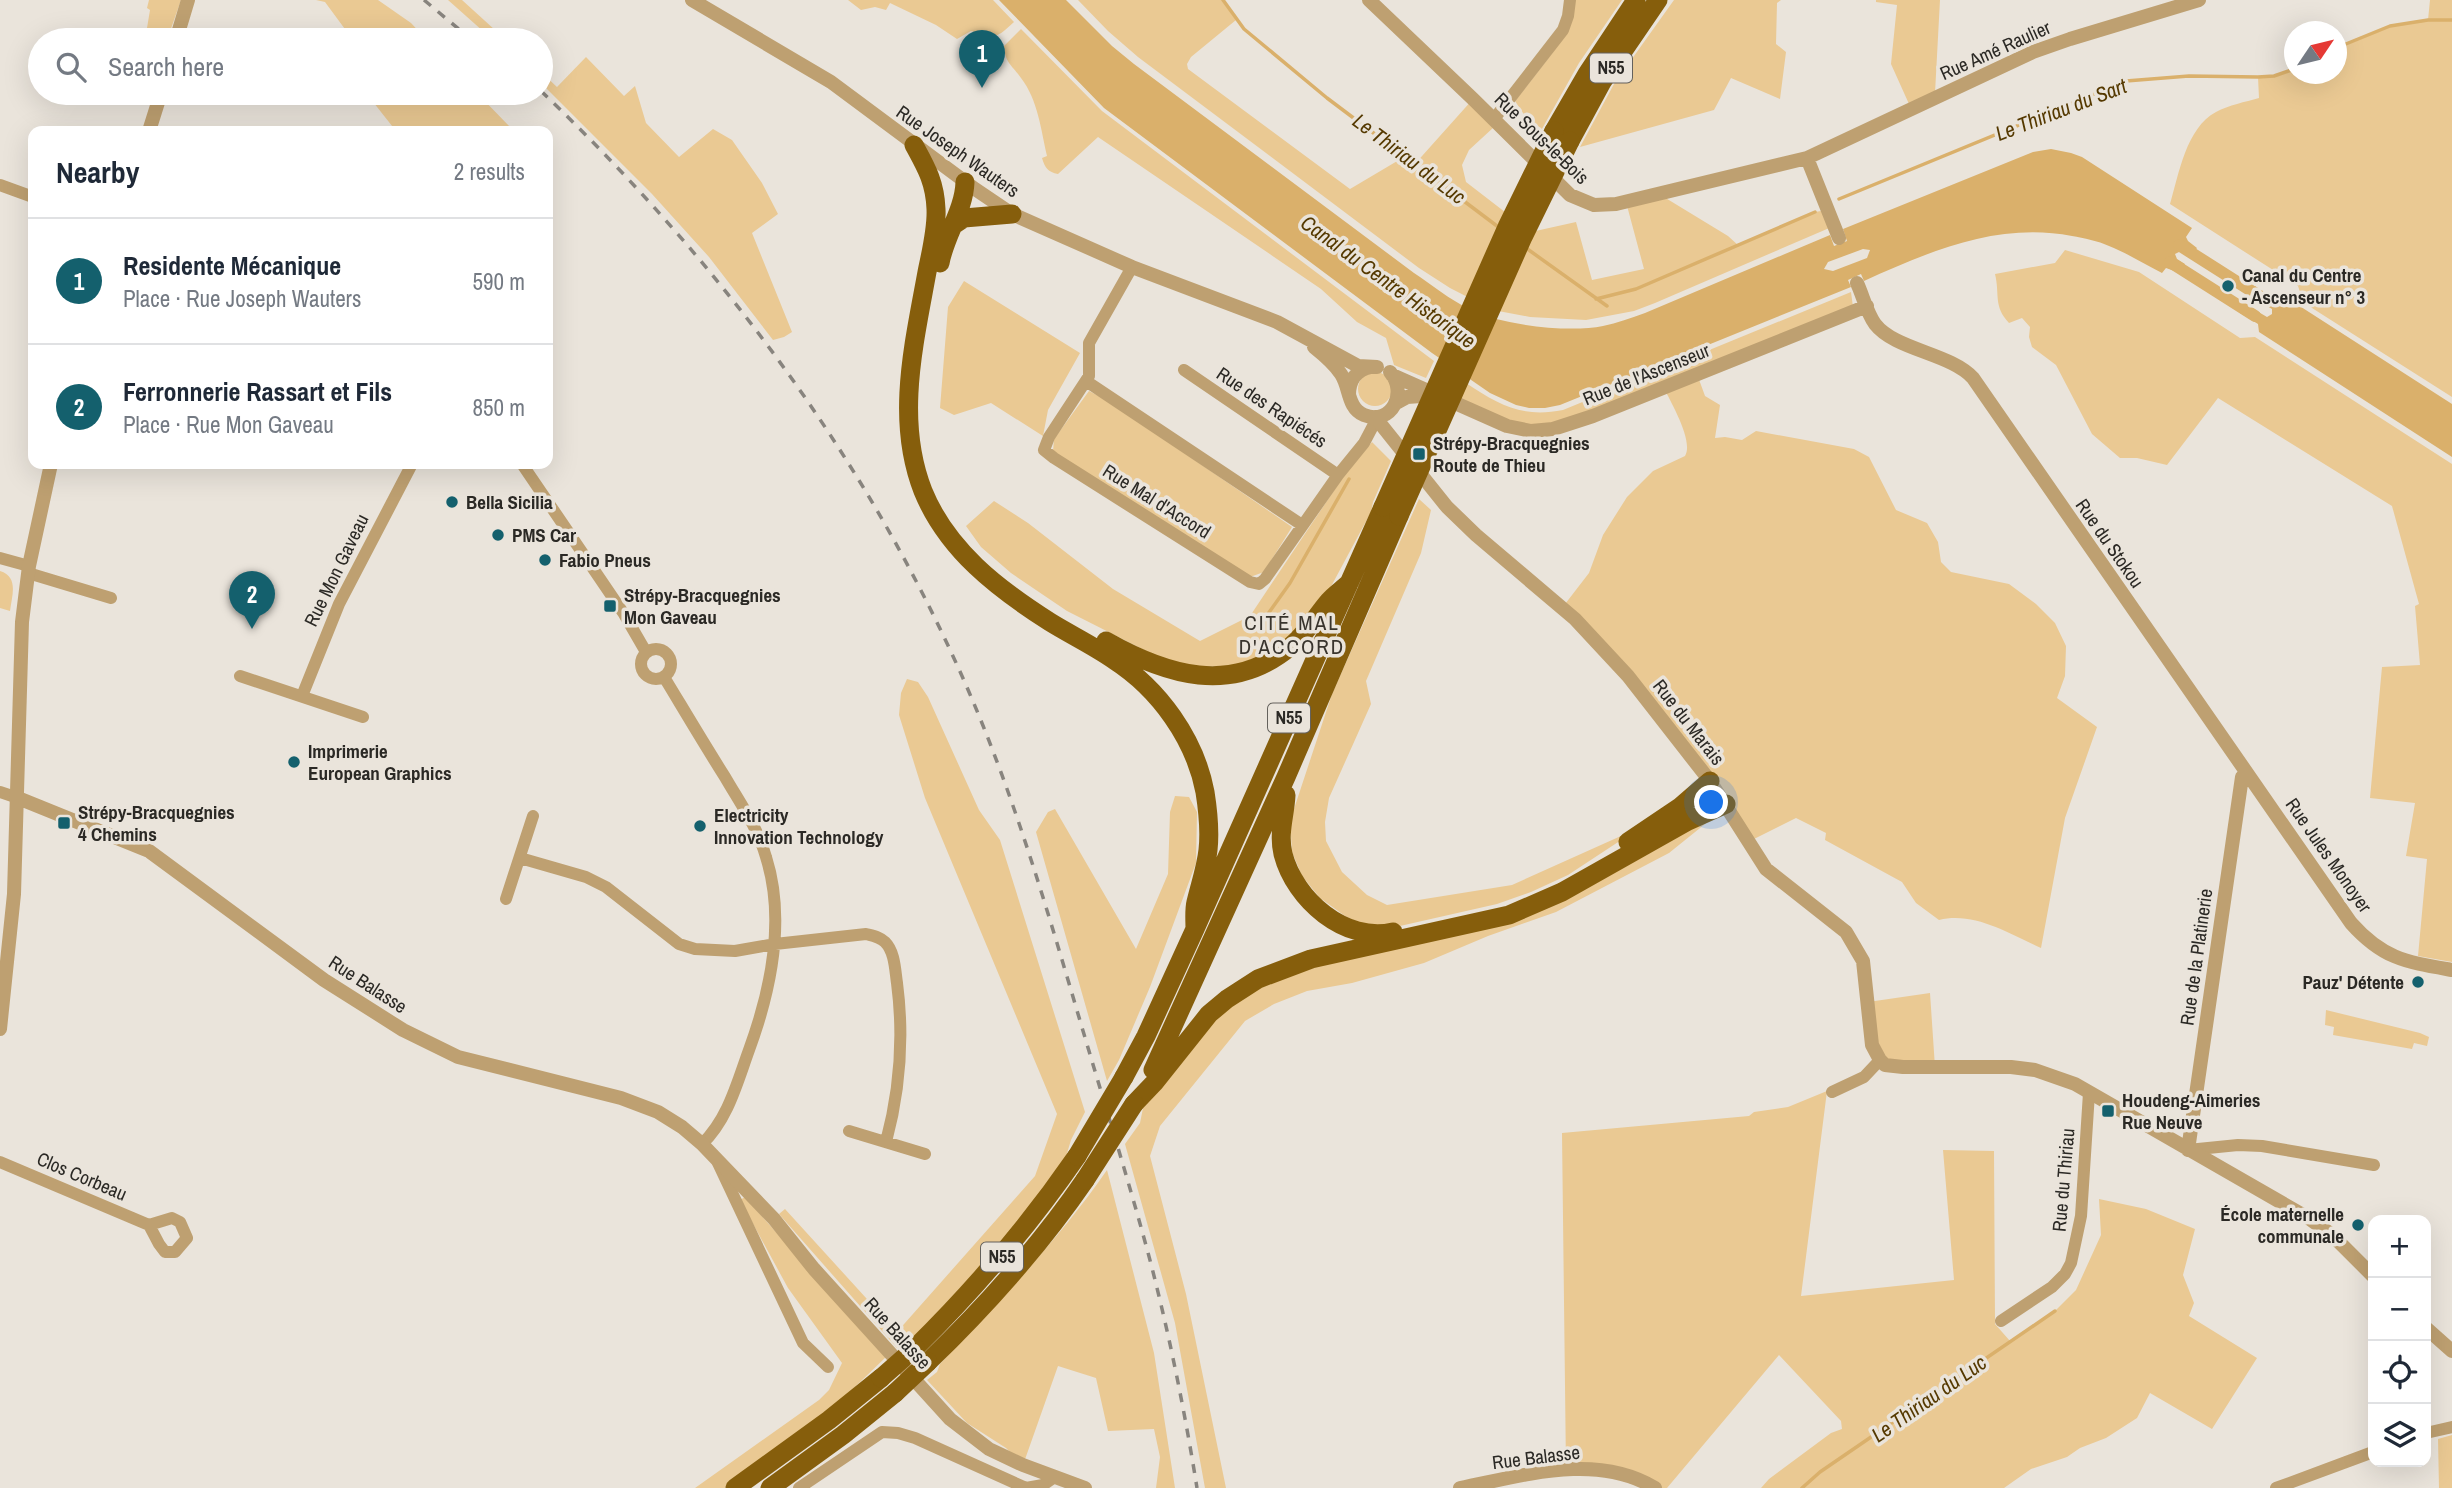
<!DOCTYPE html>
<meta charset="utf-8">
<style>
body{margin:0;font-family:"Archivo Narrow",sans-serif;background:#f6f6f7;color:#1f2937}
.controls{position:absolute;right:21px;bottom:21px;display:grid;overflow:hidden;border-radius:14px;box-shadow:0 7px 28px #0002}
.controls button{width:63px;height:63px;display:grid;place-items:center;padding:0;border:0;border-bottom:2px solid #e0e1e3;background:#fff;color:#1f2937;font:35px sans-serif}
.compass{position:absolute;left:2284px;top:21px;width:63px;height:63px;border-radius:50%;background:#fff;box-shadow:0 7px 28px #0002;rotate:55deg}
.you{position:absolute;left:1712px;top:803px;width:24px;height:24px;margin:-18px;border:5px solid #fff;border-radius:50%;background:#1a73e8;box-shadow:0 0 0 10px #1a73e833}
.badge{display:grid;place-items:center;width:46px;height:46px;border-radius:50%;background:#14606d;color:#fff;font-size:23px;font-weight:700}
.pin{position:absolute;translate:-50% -58px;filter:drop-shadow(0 2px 4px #0008)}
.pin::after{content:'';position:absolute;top:37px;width:24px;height:21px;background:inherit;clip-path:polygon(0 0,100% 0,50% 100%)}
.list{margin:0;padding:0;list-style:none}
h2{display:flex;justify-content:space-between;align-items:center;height:91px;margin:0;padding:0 28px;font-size:30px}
h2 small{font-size:23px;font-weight:400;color:#747a83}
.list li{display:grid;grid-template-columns:46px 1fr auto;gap:21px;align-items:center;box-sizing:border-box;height:126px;padding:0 28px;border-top:2px solid #e0e1e3}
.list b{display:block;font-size:26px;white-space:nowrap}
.list p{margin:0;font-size:23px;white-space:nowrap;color:#747a83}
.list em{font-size:23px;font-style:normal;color:#747a83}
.icon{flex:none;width:38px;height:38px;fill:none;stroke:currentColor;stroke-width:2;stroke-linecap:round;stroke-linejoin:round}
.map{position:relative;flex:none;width:2452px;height:1488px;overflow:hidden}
.search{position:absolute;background:#fff;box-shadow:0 7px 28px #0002;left:28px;top:28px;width:525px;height:77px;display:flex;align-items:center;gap:18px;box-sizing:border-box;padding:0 24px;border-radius:38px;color:#747a83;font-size:26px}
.panel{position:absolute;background:#fff;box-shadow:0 7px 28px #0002;left:28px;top:126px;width:525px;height:343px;border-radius:14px}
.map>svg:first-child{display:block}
.green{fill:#eac993}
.water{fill:#dab06b}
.pier{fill:#eae4db}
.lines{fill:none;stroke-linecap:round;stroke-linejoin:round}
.stream{stroke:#dab06b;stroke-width:3.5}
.canal{stroke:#dab06b;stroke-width:12}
.minor{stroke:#bea071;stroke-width:12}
.tertiary{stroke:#bea071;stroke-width:14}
.trunk{stroke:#865e0c;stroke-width:19}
.rail{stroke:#88847e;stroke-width:3.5;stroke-dasharray:9 9;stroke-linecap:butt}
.trunk-bridge{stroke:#865e0c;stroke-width:19}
.poi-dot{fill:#14606d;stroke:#eae4db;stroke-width:2.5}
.labels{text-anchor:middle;stroke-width:7;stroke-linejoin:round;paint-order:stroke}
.shield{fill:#eae4db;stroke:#64615c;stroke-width:2}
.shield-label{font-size:18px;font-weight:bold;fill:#2b2925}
.street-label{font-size:19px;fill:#2b2925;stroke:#eae4db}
.poi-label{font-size:19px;font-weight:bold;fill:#2b2925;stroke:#eae4db;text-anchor:start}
.water-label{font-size:21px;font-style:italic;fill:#553900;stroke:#eae4db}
.neighbourhood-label{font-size:21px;letter-spacing:2px;fill:#39342d;stroke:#eae4db}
</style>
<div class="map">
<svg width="2452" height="1488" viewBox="0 0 2452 1488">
<rect width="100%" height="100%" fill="#eae4db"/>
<path class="green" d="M 149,0 L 181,0 L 167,40 L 145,40 L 150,10 L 147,8 Z
M 316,0 L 378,0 L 411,23 L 427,40 L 353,40 L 325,2 Z
M 448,0 L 462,0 L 506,40 L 493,40 Z
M 848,0 L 993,0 L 1014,22 C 994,41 995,37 971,31 L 957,39 L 936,25 L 890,3 L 886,10 L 875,7 L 861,10 Z
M 1078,0 L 1223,0 L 1236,20 L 1191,57 L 1187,64 L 1188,69 L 1350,189 L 1404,157 L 1414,165 L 1473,99 L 1494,127 L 1469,150 L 1462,165 L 1466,182 L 1531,232 L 1576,222 L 1592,280 L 1644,269 L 1626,202 L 1659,194 L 1728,236 L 1739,246 L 1815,212 L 1827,210 L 1834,226 L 1655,303 L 1634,311 L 1586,320 L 1530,317 L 1493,310 L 1450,288 L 1419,268 L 1138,57 L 1108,31 Z
M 1570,0 L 1622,0 L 1579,63 L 1538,136 L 1515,101 L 1553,52 Z
M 1674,0 L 1781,0 L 1777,3 L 1776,44 L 1786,52 L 1780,99 L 1731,78 L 1714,110 L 1580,147 L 1614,84 Z
M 1876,0 L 1940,0 L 1935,93 L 1909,104 L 1891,64 L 1897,5 L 1876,2 Z
M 2430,0 L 2452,0 L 2452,397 L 2312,308 L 2302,298 L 2298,286 L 2170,204 C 2179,174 2186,128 2216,112 C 2229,105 2245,102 2259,98 L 2258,77 L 2274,76 L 2294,69 L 2294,74 L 2336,74 L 2337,48 L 2390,26 L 2428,20 Z
M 1021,29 L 1102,111 L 1434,361 L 1426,378 L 1394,365 L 1386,338 L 1357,322 L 1321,289 L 1098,137 L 1058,174 C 1048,172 1045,168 1042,158 L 1047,156 C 1041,130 1038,100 1021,78 C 1012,65 1005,63 1004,46 Z
M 586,57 L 624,96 L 635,86 L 646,123 L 679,157 L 713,129 L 732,140 L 762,183 L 778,214 L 752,233 L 792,332 L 784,337 L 773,340 L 709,257 L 652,194 L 541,83 L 541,72 L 557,87 Z
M 366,93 L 477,93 L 514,131 L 396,131 Z
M 2065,250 L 2139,272 L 2240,338 L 2255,337 L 2452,464 L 2452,962 L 2418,956 L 2427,859 L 2406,856 L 2415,803 L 2370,798 L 2382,667 L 2420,665 L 2415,606 L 2419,604 L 2392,506 L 2218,398 L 2167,465 L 2137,458 L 2120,458 L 2092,434 L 2056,365 L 2032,347 L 2029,337 L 2030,327 L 2022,318 L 2009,323 C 1993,306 2000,294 1995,274 L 2055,263 Z
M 964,281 L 1080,353 L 1048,410 L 1043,436 L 991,403 L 954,415 L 940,408 L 948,307 Z
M 1851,292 L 1853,307 L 1697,374 L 1705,396 L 1720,405 L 1715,438 L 1725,437 L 1742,440 L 1756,431 L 1854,449 L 1869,457 L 1896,510 L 1927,523 L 1938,542 L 1941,562 L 1951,572 L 2009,584 L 2036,604 L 2055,623 L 2066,646 L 2065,676 L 2057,698 L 2097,727 L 2065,818 L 2041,948 C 2010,934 1974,911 1939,920 L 1916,903 L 1902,882 L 1825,840 L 1826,833 L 1796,818 L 1748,842 L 1718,792 L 1562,608 L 1589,573 L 1603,535 L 1627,497 L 1653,471 L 1685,456 C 1694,441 1671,403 1664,388 L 1531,431 L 1456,404 L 1466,383 C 1499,405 1522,418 1563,410 Z
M1358 389a17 17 0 1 1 34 0a17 17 0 1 1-34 0Z
M 1089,391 L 1112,403 L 1292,527 L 1264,572 L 1250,577 L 1053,452 L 1054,439 Z
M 1372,442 L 1391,461 L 1373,502 L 1371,512 L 1327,594 L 1281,646 L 1236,666 L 1187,666 L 1158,657 L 1067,611 L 1011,573 L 981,547 L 966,526 L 994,501 L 1028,523 L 1113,589 L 1200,641 L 1250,616 L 1343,477 Z
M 1419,499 L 1431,510 L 1421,553 L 1366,681 L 1371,704 L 1329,798 L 1325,822 L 1326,841 L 1342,872 L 1367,895 L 1387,905 L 1512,885 L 1641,827 L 1568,875 L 1531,892 L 1497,904 L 1400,926 L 1364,925 L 1345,916 L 1320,898 L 1302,876 L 1292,852 L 1290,821 L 1332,694 Z
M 0,571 C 19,577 12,595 10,611 L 0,608 Z
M 907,679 L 918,682 L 928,697 L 979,810 L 1000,840 L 1085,1112 L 1071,1140 L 1065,1160 L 1023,1220 L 919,1335 L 907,1339 L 897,1348 L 779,1214 L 785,1209 L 897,1332 L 1035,1176 L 1057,1114 L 925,798 L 899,715 L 901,693 Z
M 1175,796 L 1189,797 L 1197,812 L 1196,863 L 1150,987 L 1119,1060 L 1107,1081 L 1036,832 L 1048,812 L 1055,809 L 1136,949 L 1168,874 L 1170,812 Z
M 1710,820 L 1669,853 L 1556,912 L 1488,936 L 1424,963 L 1352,983 L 1307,991 L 1274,1004 L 1245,1021 L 1160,1126 L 1150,1156 L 1186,1294 L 1226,1488 L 1205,1488 L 1175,1323 L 1125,1144 L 1140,1123 L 1143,1108 L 1191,1044 L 1233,1002 L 1300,968 L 1495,923 Z
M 1930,993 L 1935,1067 L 1880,1060 L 1868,1002 Z
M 2326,1010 L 2420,1033 L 2429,1037 L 2427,1046 L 2414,1043 L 2412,1049 L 2333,1035 L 2334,1027 L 2325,1025 Z
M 1827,1091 L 1801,1296 L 1954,1280 L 1943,1150 L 1994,1151 L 1995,1324 L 2010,1341 L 2055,1311 L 2076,1290 L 2101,1235 L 2099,1199 L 2146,1209 L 2195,1229 L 2183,1275 L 2194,1303 L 2189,1316 L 2257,1358 L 2212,1429 L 2150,1393 L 2137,1418 L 2106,1438 L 2080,1448 L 2067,1457 L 2031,1469 L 2004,1488 L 1761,1488 L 1769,1479 L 1831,1433 L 1842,1429 L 1841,1421 L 1779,1355 L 1667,1488 L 1655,1488 L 1649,1484 L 1566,1470 L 1562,1133 L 1749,1116 L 1754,1112 L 1788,1107 Z
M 1107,1170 L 1154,1353 L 1175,1488 L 1156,1488 L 1160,1457 L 1154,1429 L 1108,1431 L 1096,1378 L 1058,1366 L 1023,1465 L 1006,1448 L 967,1423 L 927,1380 L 937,1372 L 940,1364 C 997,1302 1059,1240 1107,1170 Z
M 745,1197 L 886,1357 L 832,1409 L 725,1488 L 695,1488 L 819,1400 L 829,1390 L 842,1363 L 788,1288 L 740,1200 Z
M 2452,1435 L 2452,1488 L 2439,1488 L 2438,1439 Z"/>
<path class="water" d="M 999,0 L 1066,0 L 1112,46 L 1134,64 L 1414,273 C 1432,285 1449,299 1469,309 C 1500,325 1568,333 1603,326 C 1617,323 1631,318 1645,313 L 1830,235 L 1834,246 L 1847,241 L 1843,229 L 2033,152 L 2051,149 L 2071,153 L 2082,157 L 2192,228 L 2186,237 L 2188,241 L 2197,248 L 2191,256 L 2183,250 L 2175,254 L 2177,259 L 2185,264 L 2180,273 L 2166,268 L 2162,273 C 2144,264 2127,253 2109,246 C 2098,241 2084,238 2072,236 C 1998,222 1930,251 1864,281 L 1861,274 L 1848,280 L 1851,287 L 1560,405 L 1545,408 L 1529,408 L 1516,405 L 1490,393 L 1432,353 L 1104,108 Z
M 2255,286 L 2275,299 L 2279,299 L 2284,296 L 2452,404 L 2452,457 L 2259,332 L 2258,324 L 2240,313 L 2245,304 L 2267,317 L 2272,314 L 2272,309 L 2249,295 Z"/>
<path class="pier" d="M 1863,249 L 1870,250 L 1867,258 L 1833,271 L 1824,269 L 1828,262 Z"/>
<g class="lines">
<path class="stream" d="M 1223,0 L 1244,29 L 1327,98 L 1501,229
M 2336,48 L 2390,26 L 2428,20 L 2452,20
M 1839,199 L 2126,81 L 2189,76 L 2258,77 L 2274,76 L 2294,69
M 1526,248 L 1607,306
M 1596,299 L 1636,289 L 1815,212
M 1265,618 L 1290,583 L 1349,479
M 1802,1488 L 1820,1472 L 2055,1311"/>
<path class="canal" d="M 2179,245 L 2264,299
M 2170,262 L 2255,316"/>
<path class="minor" d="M 1494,119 L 1563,30 L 1568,16 L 1570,0
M 0,185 L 33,197
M 1132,267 L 1089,343 L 1089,376 L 1049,437 L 1044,450 L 1054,458 L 1250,582 L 1259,584 L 1265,579 L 1338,475 L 1364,443 L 1374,424 L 1373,417
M 1184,370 L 1338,475
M 1086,381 L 1302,525
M 522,464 L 624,614 L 646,652
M 0,558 L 29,566
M 28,573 L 111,598
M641 664a15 15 0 1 1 30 0a15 15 0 1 1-30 0Z
M 240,676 L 363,717
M 664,677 C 684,710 704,744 725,777 C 740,803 758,828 766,857 C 786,920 771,990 749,1050 C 737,1083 728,1119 702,1144
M 302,696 L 339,604 L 412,464
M 0,792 L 18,798
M 520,858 L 586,877 L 606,887 L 679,944 L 695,949 L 735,951 L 775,944 L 866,934 C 874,936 880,937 885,942 C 895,952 895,970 897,983 C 904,1037 900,1090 886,1142
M 506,899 L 533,816
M 1832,1092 L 1864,1077 L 1880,1060
M 849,1131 L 925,1154
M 2188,1150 L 2238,1145 L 2262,1146 L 2374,1165
M 0,1162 L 149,1225 L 159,1244 L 165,1252 L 175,1252 L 187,1238 L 180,1222 L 172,1218 L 149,1225
M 718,1163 L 803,1343 L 828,1367
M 2001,1321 L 2052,1287 L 2065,1274 L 2071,1263 L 2081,1216 L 2089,1093
M 2426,1433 L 2452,1427
M 799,1488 L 882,1432 L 898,1433 L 915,1438 L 1026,1488 L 1043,1485 L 1053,1478
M 2276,1488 L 2373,1452"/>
<path class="tertiary" d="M 692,0 L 831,82 L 975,189 L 1012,214 L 1132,267 L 1277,322 L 1358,366 L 1377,367
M 1369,0 L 1473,99 L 1570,195 L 1594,205 L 1616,204 L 1807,158 L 2033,52 L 2070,39 L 2199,0
M 176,40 L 188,0
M 149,131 L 161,93
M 1807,158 L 1839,238
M 1857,283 C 1863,296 1867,313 1875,324 C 1895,350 1950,353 1973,378 L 2351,923 C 2383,959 2406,962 2452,970
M 1314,347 C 1324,355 1334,363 1341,374 C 1350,387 1347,408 1364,415 C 1392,426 1408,392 1390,372
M 1392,375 L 1507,426 L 1531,431 L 1553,429 L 1593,416 L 1867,306
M 1349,395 C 1349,380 1356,370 1371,367
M 1396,403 L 1407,397 L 1435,395
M 1375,417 L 1447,507 L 1476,535 L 1575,619 L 1628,676 L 1710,781 L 1766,869 L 1846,932 L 1863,961 L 1872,1045 L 1880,1060 L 1885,1065 L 1903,1067 L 2011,1067 L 2035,1070 L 2075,1084 L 2310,1219 L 2332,1235 L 2373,1276
M 18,798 L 149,851 L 324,980 L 403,1030 L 458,1057 L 621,1098 L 658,1112 L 682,1127 L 702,1144 L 774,1219 L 814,1269 L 950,1419 L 989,1449 L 1023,1465 L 1085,1488
M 0,1029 L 14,894 L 22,622 L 29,566 L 51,464
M 2188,1150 L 2242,777 L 2247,773
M 2426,1328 L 2452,1351
M 1460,1488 C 1522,1476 1596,1452 1655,1488"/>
<path class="trunk" d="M 1554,131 L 1587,74 L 1636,0
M 1570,141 L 1602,82 L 1658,0
M 914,145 C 926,167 935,182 936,209 C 937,229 931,252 927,272 C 914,344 895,420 923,491 C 947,550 998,589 1050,622 C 1071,635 1094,646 1114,660 C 1159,689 1195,739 1205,792 C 1208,811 1210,832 1208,850 C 1206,868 1200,885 1196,902 C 1194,910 1195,920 1195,929
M 952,226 L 964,218 L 1012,214
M 940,263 C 945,235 964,211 965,182
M 1106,641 C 1166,675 1232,696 1291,646 C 1307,633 1316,616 1329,601 C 1335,594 1343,589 1349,583
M 1286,795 C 1285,816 1278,833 1283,854 C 1295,900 1345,943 1393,932
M 1628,842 L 1680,807 L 1710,781
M 1153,1070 L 1286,777 L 1399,516
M 1124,1077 L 1146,1036 L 1195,929 L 1383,507
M 1134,1104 L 1154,1083 L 1209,1014 L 1227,999 L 1258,979 L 1311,959 L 1509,915 L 1562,892 L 1688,821 L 1726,804
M 915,1348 C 976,1288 1028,1227 1077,1156
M 928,1362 C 986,1306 1039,1247 1085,1180
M 735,1488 L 829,1420 L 881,1378
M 770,1488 L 843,1435 L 895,1393"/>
<path class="rail" d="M 424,0 L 472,40
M 541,91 C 722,264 869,461 969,692 C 1019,808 1053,930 1089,1051 C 1110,1122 1132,1192 1151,1264 C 1170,1338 1185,1413 1197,1488"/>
<path class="trunk-bridge" d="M 1383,507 L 1507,227 L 1554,131
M 1399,516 L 1523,237 L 1570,141
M 1077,1156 L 1124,1077
M 1085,1180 L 1134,1104
M 881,1378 L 915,1348
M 895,1393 L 928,1362"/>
</g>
<g class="poi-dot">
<circle cx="2228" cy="286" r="7"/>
<rect x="1412" y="447" width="14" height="14" rx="3.5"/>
<circle cx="452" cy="502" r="7"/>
<circle cx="498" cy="535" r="7"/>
<circle cx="545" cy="560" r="7"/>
<rect x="603" y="599" width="14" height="14" rx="3.5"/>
<circle cx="294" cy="762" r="7"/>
<rect x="57" y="816" width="14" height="14" rx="3.5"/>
<circle cx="700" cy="826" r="7"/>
<circle cx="2418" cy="982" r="7"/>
<rect x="2101" y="1104" width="14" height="14" rx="3.5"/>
<circle cx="2358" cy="1225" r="7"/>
</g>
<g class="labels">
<g class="shield">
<rect x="1590" y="53.5" width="42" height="29" rx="5"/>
<rect x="1268" y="703.5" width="42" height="29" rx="5"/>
<rect x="981" y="1242.5" width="42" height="29" rx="5"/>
</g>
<g class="shield-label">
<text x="1611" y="74">N55</text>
<text x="1289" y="724">N55</text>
<text x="1002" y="1263">N55</text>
</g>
<g class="street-label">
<text transform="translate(1995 50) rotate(-24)" y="7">Rue Amé Raulier</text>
<text transform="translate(1542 138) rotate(44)" y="7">Rue Sous-le-Bois</text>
<text transform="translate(958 151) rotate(35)" y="7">Rue Joseph Wauters</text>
<text transform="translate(1646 374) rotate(-22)" y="7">Rue de l'Ascenseur</text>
<text transform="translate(1272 407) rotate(34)" y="7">Rue des Rapiécés</text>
<text transform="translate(1157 501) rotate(32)" y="7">Rue Mal d'Accord</text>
<text transform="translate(2110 543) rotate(55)" y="7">Rue du Stokou</text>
<text transform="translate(336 570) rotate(-64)" y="7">Rue Mon Gaveau</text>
<text transform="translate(1689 722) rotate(52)" y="7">Rue du Marais</text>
<text transform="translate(2329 855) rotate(55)" y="7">Rue Jules Monoyer</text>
<text transform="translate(2196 957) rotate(-82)" y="7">Rue de la Platinerie</text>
<text transform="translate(368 984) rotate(33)" y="7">Rue Balasse</text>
<text transform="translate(82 1176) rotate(23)" y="7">Clos Corbeau</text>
<text transform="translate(2063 1180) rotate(-85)" y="7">Rue du Thiriau</text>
<text transform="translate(898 1333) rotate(48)" y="7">Rue Balasse</text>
<text transform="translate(1536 1457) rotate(-7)" y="7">Rue Balasse</text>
</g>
<g class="poi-label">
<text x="2242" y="282">Canal du Centre<tspan x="2242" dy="22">- Ascenseur n° 3</tspan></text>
<text x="1433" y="450">Strépy-Bracquegnies<tspan x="1433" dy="22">Route de Thieu</tspan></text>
<text x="466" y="509">Bella Sicilia</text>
<text x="512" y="542">PMS Car</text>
<text x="559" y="567">Fabio Pneus</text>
<text x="624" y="602">Strépy-Bracquegnies<tspan x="624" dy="22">Mon Gaveau</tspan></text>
<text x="308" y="758">Imprimerie<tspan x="308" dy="22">European Graphics</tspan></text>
<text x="78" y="819">Strépy-Bracquegnies<tspan x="78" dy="22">4 Chemins</tspan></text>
<text x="714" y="822">Electricity<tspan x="714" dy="22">Innovation Technology</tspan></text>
<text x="2404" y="989" text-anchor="end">Pauz' Détente</text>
<text x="2122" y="1107">Houdeng-Aimeries<tspan x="2122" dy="22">Rue Neuve</tspan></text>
<text x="2344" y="1221" text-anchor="end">École maternelle<tspan x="2344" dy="22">communale</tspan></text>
</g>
<g class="water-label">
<text transform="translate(2061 110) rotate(-21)" y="7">Le Thiriau du Sart</text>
<text transform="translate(1409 159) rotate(37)" y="7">Le Thiriau du Luc</text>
<text transform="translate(1388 282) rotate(36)" y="7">Canal du Centre Historique</text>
<text transform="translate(1929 1399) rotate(-35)" y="7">Le Thiriau du Luc</text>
</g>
<g class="neighbourhood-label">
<text x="1292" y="630">CITÉ MAL<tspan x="1292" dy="24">D'ACCORD</tspan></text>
</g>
</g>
</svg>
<div class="controls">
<button>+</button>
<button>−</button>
<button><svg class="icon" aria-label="locate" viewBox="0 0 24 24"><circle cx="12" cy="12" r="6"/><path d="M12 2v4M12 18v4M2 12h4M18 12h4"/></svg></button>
<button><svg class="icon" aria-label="layers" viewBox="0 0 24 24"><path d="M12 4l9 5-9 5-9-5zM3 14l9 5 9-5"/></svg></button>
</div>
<svg class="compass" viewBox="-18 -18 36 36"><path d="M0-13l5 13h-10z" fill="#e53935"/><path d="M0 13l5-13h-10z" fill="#747a83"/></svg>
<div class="you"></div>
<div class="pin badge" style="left:982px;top:88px">1</div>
<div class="pin badge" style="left:252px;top:629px">2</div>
<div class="search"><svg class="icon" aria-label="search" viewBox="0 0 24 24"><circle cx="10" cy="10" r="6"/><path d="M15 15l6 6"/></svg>Search here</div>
<section class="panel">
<h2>Nearby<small>2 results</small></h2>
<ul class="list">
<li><span class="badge">1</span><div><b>Residente Mécanique</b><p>Place · Rue Joseph Wauters</p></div><em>590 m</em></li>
<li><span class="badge">2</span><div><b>Ferronnerie Rassart et Fils</b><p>Place · Rue Mon Gaveau</p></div><em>850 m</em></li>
</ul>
</section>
</div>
